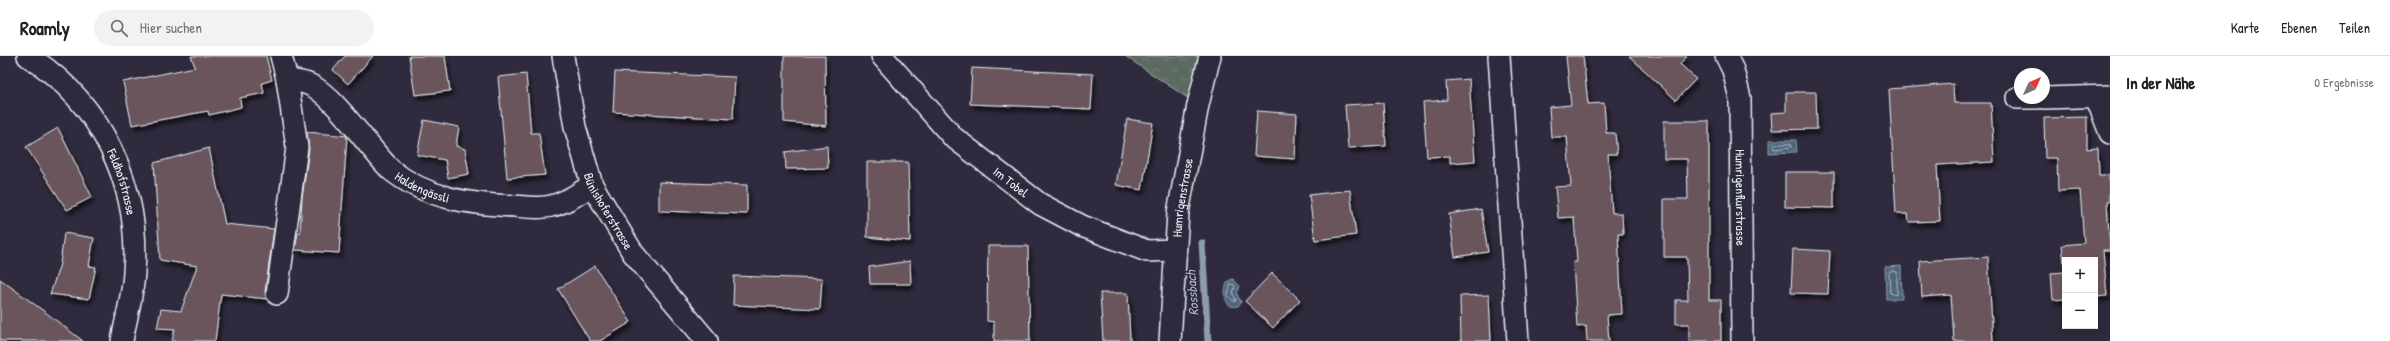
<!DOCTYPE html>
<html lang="de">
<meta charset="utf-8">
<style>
body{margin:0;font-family:"Patrick Hand",sans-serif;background:#f2f2f2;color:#202124}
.controls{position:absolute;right:12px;bottom:12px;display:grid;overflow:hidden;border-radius:0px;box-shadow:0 4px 16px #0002}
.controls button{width:36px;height:36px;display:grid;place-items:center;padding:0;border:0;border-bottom:1px solid #e0e0e0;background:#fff;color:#202124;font:20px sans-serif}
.compass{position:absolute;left:2014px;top:12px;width:36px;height:36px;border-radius:50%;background:#fff;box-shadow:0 4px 16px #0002;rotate:45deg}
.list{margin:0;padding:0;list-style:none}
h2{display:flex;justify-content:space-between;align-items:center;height:52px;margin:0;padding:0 16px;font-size:17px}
h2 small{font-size:13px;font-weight:400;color:#757577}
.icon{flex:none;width:22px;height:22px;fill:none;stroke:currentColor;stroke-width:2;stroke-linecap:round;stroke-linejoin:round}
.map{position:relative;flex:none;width:2110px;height:285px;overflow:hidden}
header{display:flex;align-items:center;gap:24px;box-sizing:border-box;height:56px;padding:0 20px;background:#fff;border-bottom:1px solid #e0e0e0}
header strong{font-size:19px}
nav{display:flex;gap:22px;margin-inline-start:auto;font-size:14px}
.search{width:280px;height:36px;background:#f2f2f2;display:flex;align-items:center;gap:10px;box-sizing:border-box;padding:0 14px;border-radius:22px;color:#757577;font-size:15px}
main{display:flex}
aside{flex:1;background:#fff}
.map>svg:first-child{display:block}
.forest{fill:url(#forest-crowns);stroke:#a2aeac}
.water{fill:url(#water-waves);stroke:#8c9cac}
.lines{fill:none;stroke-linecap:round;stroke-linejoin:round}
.shore{stroke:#aab9c6;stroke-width:1}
.stream{stroke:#8c9cac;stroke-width:7}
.building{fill:#6b555b;stroke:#e8f1f8;filter:url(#shadow)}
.minor-casing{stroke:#e8f1f8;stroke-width:24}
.minor{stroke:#2f2a3d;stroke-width:21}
.labels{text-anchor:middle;stroke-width:3;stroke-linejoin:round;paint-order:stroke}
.street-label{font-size:13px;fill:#e8f1f8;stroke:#2f2a3d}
.water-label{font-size:14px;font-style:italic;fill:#aab9c6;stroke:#2f2a3d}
</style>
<header>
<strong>Roamly</strong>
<div class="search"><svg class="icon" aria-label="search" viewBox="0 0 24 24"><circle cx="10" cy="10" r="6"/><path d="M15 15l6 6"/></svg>Hier suchen</div>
<nav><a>Karte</a><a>Ebenen</a><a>Teilen</a></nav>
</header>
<main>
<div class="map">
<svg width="2110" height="285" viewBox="0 0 2110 285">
<defs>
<pattern id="forest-crowns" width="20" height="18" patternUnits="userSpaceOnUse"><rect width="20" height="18" fill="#5d6a60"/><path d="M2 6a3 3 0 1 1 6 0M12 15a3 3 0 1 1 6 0" fill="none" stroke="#748078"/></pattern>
<pattern id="water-waves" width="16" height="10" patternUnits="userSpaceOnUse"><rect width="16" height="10" fill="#4e647a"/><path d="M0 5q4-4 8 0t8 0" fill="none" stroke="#687b8e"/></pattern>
<filter id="shadow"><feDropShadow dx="2.5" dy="4.5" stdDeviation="2" flood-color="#0009"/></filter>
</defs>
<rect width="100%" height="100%" fill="#2f2a3d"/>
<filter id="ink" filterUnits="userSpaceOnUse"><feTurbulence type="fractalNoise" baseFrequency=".025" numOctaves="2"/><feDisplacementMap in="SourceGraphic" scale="8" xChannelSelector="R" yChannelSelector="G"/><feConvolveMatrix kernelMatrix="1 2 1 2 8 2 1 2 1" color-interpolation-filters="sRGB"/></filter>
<g filter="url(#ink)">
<path class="forest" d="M 1125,0 L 1210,0 L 1198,49 Z"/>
<path class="water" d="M 1769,84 L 1796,84 L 1797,96 L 1769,97 Z
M 1901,210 L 1902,243 L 1886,243 L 1885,211 Z
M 1233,223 L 1240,230 L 1237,238 L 1241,246 L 1238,250 C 1223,254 1223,234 1228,225 Z"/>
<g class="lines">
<path class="shore" d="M 1775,88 L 1791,88 L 1792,91 L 1774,93 L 1773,90 Z
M 1891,215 L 1897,216 L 1897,239 L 1890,237 L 1889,217 Z
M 1231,228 L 1235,229 L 1233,238 L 1236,244 L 1235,246 L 1228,240 Z"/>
<path class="stream" d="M 1202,187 L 1208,285"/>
</g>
<path class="building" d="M 191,0 L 266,0 L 272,24 L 262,27 L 264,37 L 240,42 L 241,51 L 209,59 L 208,55 L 132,69 L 123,26 L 195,11 Z
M 345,0 L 373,0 L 348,28 L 333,14 Z
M 409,0 L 445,0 L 450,35 L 415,39 Z
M 784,0 L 825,0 L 826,70 L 784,66 Z
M 1566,0 L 1583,0 L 1588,48 L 1604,47 L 1606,77 L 1615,77 L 1617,98 L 1608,98 L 1612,157 L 1622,157 L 1623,178 L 1618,178 L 1622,258 L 1607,259 L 1609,285 L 1587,285 L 1586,270 L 1577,271 L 1573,206 L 1577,206 L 1574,161 L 1558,162 L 1555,131 L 1571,130 L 1567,81 L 1551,81 L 1549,51 L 1571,49 Z
M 1629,0 L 1687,0 L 1680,8 L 1696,23 L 1676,44 Z
M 972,12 L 1093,18 L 1091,53 L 970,48 Z
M 615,16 L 735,21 L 733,63 L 613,56 Z
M 526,18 L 531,77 L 539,77 L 545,119 L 507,122 L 498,21 Z
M 1469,23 L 1475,105 L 1450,107 L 1450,100 L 1427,101 L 1423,46 L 1447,44 L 1446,25 Z
M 1953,28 L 1954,47 L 1991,47 L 1994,106 L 1937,109 L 1940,165 L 1909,166 L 1908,158 L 1896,158 L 1889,33 Z
M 1786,36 L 1816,36 L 1817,73 L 1772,74 L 1771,57 L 1786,56 Z
M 1383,47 L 1386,90 L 1348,92 L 1345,49 Z
M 1257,55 L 1297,58 L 1295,103 L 1254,100 Z
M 2087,61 L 2087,93 L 2098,92 L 2099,119 L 2109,119 L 2109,146 L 2107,146 L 2110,194 L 2103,194 L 2107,240 L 2095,241 L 2095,204 L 2065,204 L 2065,243 L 2053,244 L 2051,217 L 2065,216 L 2062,189 L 2084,187 L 2080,134 L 2058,135 L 2057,102 L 2045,102 L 2044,62 Z
M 1127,63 L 1153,67 L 1142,134 L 1116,129 Z
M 424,64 L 459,71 L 456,90 L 465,93 L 469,118 L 448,122 L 445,104 L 417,99 Z
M 1664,65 L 1709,65 L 1709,244 L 1721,244 L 1721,285 L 1689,285 L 1689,268 L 1676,268 L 1676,244 L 1688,244 L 1687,201 L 1664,201 L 1664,143 L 1688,143 L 1687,103 L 1664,103 Z
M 58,72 L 92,141 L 67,154 L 26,91 Z
M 307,76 L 347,80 L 339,197 L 295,194 L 298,176 L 300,177 L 302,142 L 309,93 Z
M 827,90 L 828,112 L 786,113 L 785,96 Z
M 209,92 L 225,168 L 274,173 L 265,236 L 267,243 L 221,238 L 215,285 L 172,285 L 175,273 L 157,272 L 161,253 L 181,255 L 197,210 L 160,204 L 154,107 Z
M 867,106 L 908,106 L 910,185 L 867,181 Z
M 1785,116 L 1834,116 L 1834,152 L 1785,151 Z
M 659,126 L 747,129 L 747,158 L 659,155 Z
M 1350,134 L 1356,179 L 1315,184 L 1309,139 Z
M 1481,153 L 1488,196 L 1455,201 L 1449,158 Z
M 64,177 L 94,182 L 89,210 L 96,211 L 89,243 L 50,238 L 60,208 Z
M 988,190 L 1028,190 L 1030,285 L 994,285 L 994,266 L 987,265 Z
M 1793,193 L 1830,195 L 1828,238 L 1791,237 Z
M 1988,201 L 1993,285 L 1954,285 L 1951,239 L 1922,241 L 1920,205 Z
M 910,205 L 911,228 L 870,228 L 869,211 Z
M 595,210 L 631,266 L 600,285 L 590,285 L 558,233 Z
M 1272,217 L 1300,244 L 1273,272 L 1245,245 Z
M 734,220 L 822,223 L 820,253 L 733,249 Z
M 0,223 L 45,256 L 83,285 L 0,285 Z
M 1100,237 L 1128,237 L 1130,285 L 1103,285 Z
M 1489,239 L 1491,285 L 1461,285 L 1460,240 Z"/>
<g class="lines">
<defs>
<g id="minor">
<path id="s1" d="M 28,0 C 101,46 141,130 134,216 C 133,239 126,262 122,285"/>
<path id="s2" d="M 563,0 L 575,71 L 592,129 L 633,197 L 707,285"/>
<path id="s3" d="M 882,0 L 953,81 L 1040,148 L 1082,170 L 1147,195 L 1175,194"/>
<path d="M 1499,0 L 1518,285"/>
<path id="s4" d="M 1726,0 L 1733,14 L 1740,42 L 1742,285"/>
<path id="s5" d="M 287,23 C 294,25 302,26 308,28 C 333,37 370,94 391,114 C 427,143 470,148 515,150 C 526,151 540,153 551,150 C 566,147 579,137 592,129"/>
<path d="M 2096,41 L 2110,77"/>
<path d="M 2017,42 L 2037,42"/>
<path d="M 2044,42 L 2110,40"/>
<path d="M 277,238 L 297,91 L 287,23 L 281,0"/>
<path id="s6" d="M 1170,285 L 1178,157 L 1198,49 L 1210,0"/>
</g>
</defs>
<use href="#minor" class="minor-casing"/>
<use href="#minor" class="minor"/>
</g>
</g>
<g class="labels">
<g class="street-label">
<text dy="5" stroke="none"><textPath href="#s1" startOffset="161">Feldhofstrasse</textPath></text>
<text dy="5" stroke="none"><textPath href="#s3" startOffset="181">Im Tobel</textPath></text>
<text dy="5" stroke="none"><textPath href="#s5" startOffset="178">Haldengässli</textPath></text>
<text dy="5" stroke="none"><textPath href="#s6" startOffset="144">Humrigenstrasse</textPath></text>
<text dy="5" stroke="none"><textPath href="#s4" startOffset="144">Humrigenflurstrasse</textPath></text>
<text dy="5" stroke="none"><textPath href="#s2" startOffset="163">Bünishoferstrasse</textPath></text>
</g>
<g class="water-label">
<text transform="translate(1192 237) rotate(-94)" y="5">Rossbach</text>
</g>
</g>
</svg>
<div class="controls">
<button>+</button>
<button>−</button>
</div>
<svg class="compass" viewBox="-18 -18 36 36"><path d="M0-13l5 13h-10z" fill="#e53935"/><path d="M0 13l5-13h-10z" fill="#757577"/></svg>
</div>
<aside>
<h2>In der Nähe<small>0 Ergebnisse</small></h2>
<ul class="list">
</ul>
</aside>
</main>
